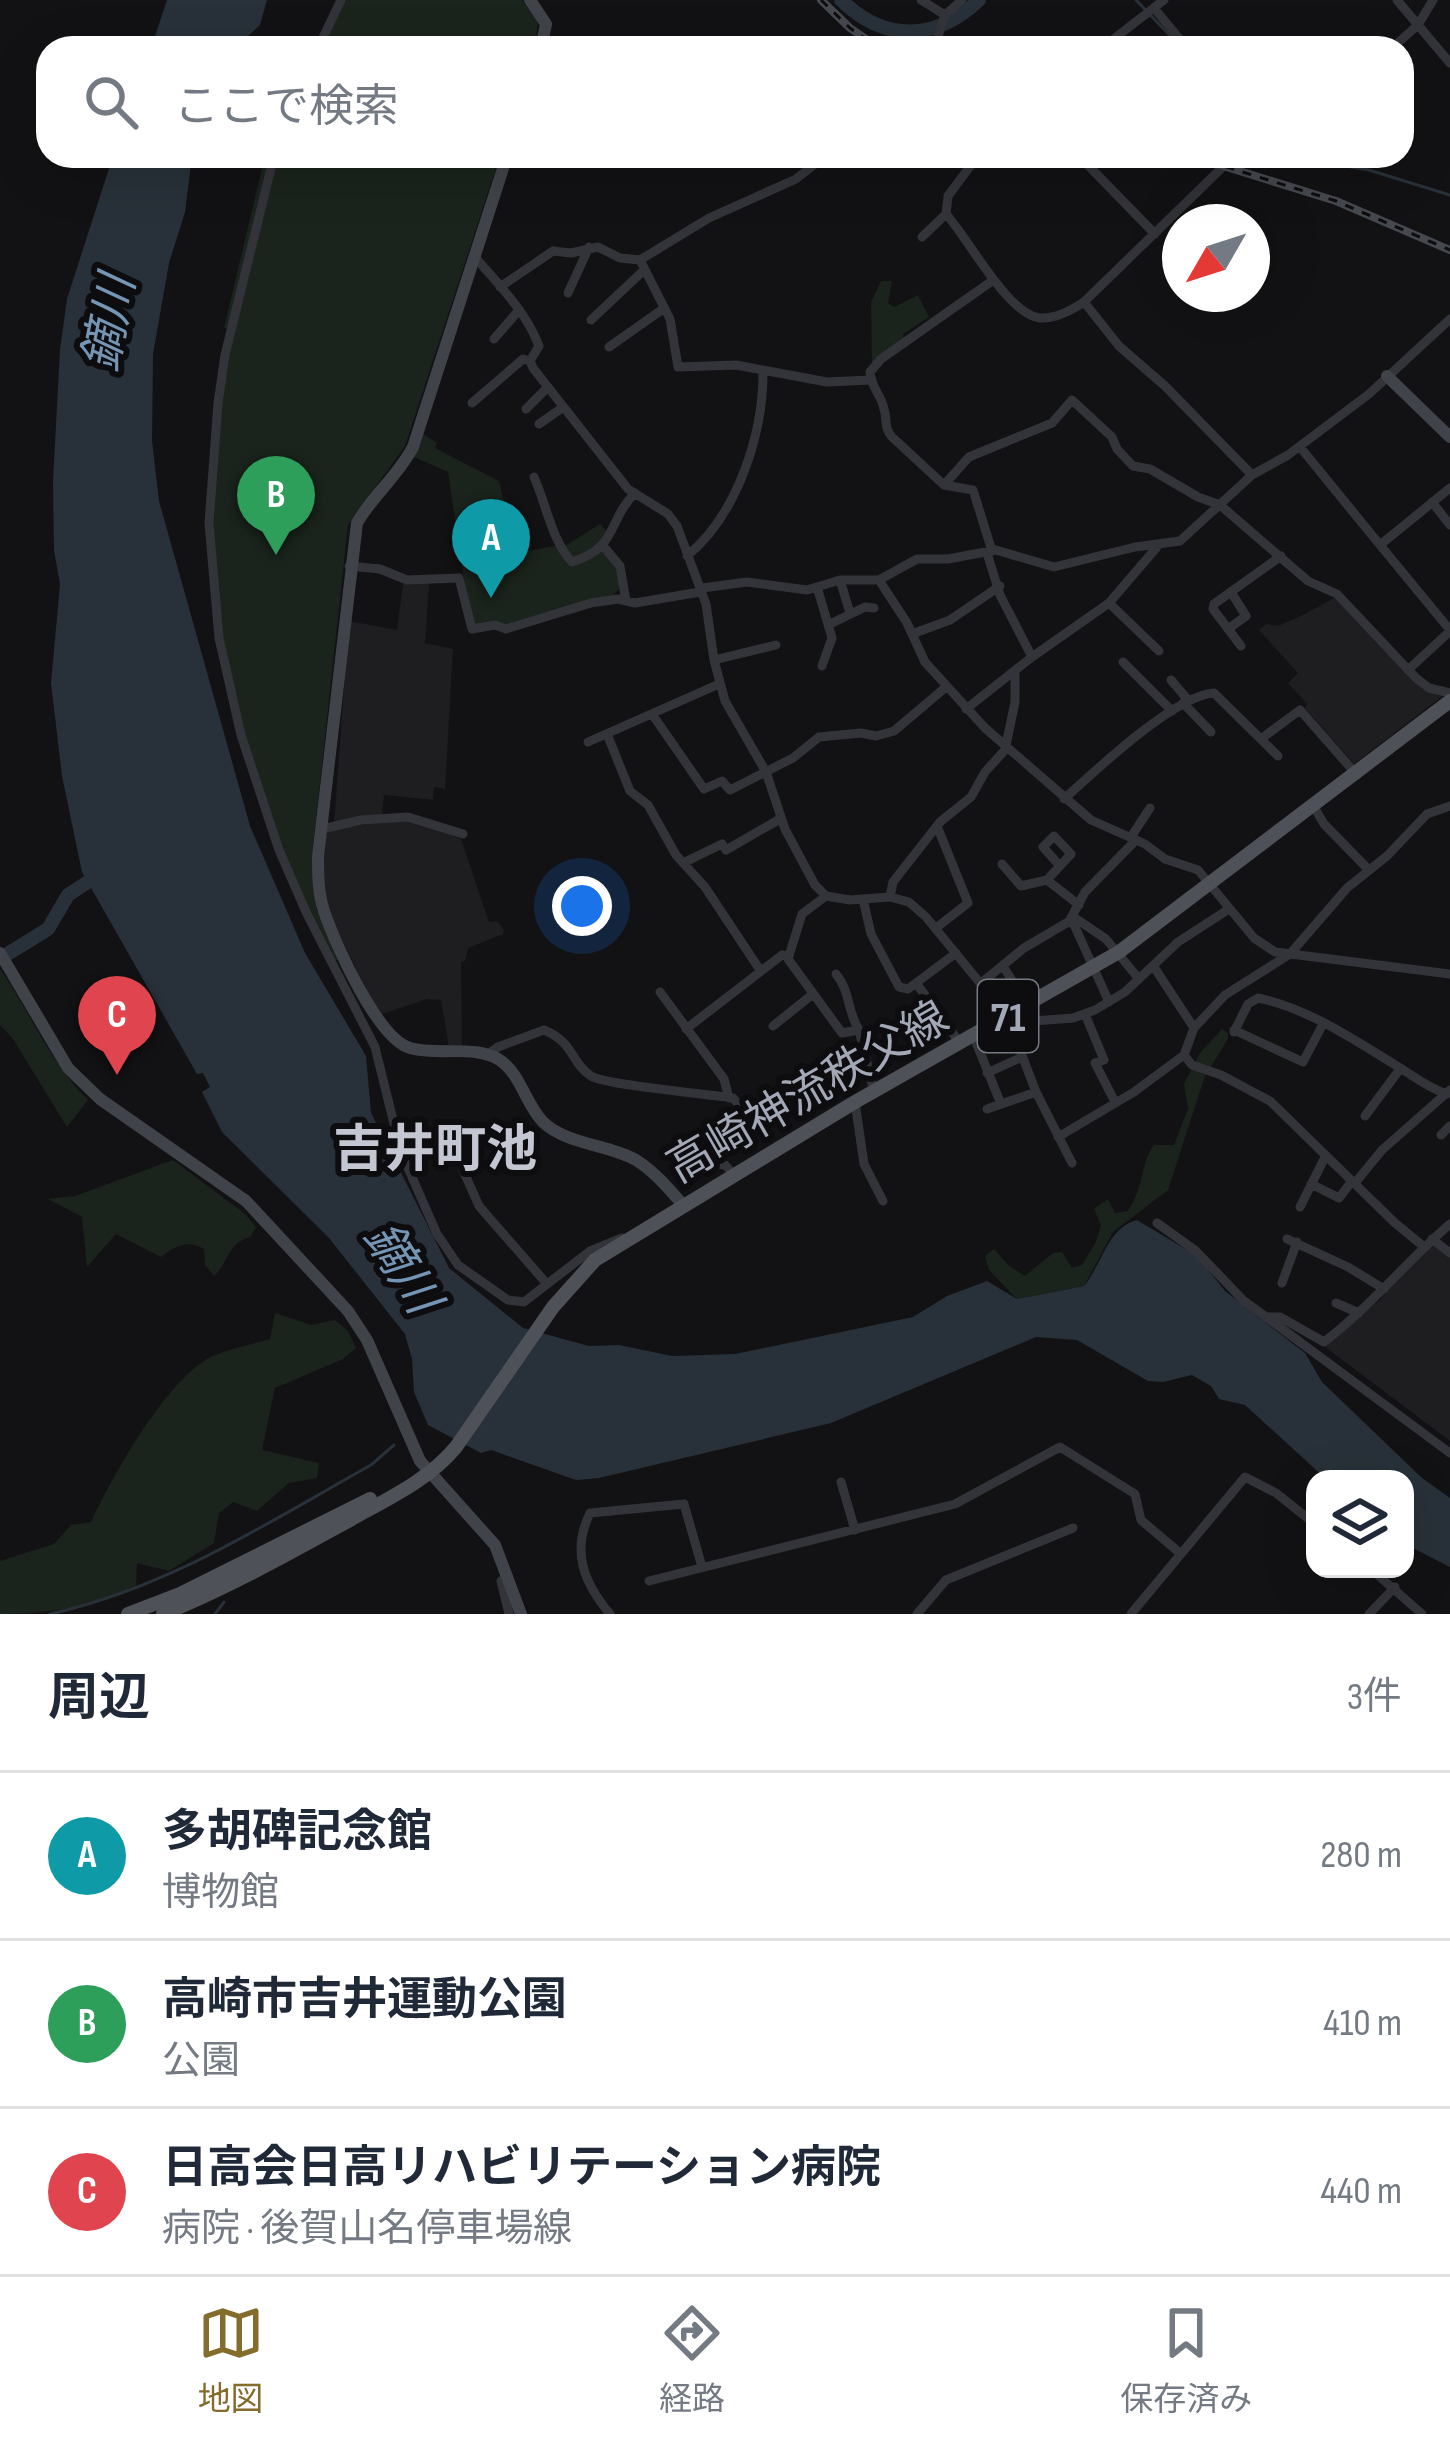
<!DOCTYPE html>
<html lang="ja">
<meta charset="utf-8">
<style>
body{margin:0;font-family:"Sofia Sans Condensed","Noto Sans JP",sans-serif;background:#f6f6f7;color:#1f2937}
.controls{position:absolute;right:36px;bottom:36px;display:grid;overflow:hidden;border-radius:24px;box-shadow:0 12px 48px #0002}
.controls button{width:108px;height:108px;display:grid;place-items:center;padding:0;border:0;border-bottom:3px solid #e0e1e3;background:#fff;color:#1f2937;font:60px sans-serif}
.compass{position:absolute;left:1162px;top:204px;width:108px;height:108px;border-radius:50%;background:#fff;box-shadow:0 12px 48px #0002;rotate:231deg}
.you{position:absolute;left:582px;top:906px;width:42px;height:42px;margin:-30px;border:9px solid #fff;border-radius:50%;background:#1a73e8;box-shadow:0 0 0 18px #1a73e833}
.badge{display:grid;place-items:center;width:78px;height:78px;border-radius:50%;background:#846c2d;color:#fff;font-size:39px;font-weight:700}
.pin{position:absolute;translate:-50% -99px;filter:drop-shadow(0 3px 6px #0008)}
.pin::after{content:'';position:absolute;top:63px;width:42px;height:36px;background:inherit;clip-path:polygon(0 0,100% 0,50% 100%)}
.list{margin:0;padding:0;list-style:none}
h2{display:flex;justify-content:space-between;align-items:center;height:156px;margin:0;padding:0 48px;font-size:51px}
h2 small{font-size:39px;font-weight:400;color:#747a83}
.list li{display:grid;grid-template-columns:78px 1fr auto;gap:36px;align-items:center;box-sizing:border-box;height:168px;padding:0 48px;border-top:3px solid #e0e1e3}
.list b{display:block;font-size:45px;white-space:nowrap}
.list p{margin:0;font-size:39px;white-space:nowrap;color:#747a83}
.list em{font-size:39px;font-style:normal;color:#747a83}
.icon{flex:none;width:66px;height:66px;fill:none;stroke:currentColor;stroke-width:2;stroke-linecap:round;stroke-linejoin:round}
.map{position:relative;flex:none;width:1450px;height:1614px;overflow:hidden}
.search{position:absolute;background:#fff;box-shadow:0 12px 48px #0002;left:36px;right:36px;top:36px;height:132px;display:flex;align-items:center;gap:30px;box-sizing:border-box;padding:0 42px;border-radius:36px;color:#747a83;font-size:45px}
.sheet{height:660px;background:#fff}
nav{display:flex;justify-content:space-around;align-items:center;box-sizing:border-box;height:168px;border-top:3px solid #e0e1e3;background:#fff;font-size:33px;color:#747a83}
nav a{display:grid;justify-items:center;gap:6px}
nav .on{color:#846c2d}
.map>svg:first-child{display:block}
.built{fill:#1e1e21}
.green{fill:#1a231c}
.water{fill:#283139}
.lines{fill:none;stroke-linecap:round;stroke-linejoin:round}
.stream{stroke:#283139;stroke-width:3}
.river{stroke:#283139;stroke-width:14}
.street{stroke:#33343a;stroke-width:9}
.secondary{stroke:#41434a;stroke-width:12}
.primary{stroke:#4f5159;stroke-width:14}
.rail-casing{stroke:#46484f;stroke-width:8}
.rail{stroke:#0d0d0f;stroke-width:3;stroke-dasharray:9;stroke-linecap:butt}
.labels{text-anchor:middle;stroke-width:12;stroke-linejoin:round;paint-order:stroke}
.shield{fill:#0d0d0f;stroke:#757a84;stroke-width:3}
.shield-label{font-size:42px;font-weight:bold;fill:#a2a8b6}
.street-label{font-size:45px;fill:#a2a8b6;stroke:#0d0d0f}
.water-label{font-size:48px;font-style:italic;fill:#7595b5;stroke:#0d0d0f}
.quarter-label{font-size:51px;font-weight:bold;fill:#c4c7d2;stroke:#0d0d0f}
</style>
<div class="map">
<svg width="1450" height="1614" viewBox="0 0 1450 1614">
<rect width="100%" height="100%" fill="#121214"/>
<path class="built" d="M 429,583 L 425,643 L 453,649 L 445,789 L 434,787 L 433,800 L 384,795 L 382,816 L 334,824 L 349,621 L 397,630 L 403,584 Z
M 1336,597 L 1390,655 L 1444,695 L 1354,764 L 1305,708 L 1307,704 L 1288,683 L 1298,673 L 1259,630 L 1266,624 L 1278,626 L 1303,615 Z
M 408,818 L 461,839 L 489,922 L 497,921 L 504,930 L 503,934 L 468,948 L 465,961 L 461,962 L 462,1048 L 449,1047 L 441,1000 L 427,999 L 379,1015 L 327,909 L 322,869 L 325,830 Z
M 1433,1243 L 1450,1255 L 1450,1441 L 1324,1346 L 1381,1299 L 1400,1272 Z"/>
<path class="green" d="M 337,0 L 522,0 L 538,21 L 535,48 L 315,48 Z
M 265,156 L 500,156 L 405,446 L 348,525 L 312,856 L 317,910 L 339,959 L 330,963 L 287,876 L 216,639 C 201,535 217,433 228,329 L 224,328 Z
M 881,281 L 892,281 L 888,303 L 894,307 L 918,295 L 929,317 L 903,334 L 906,347 L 872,368 L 871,302 Z
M 423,434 L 437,443 L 435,448 L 499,481 L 516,553 L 556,546 L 560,549 L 600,524 L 608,533 L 602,546 L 617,565 L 621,587 L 611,597 L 506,626 L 471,625 L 448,472 L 414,457 Z
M 0,969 C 31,1013 49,1062 88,1100 L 67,1127 L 13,1039 L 0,1025 Z
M 1222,1029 L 1228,1033 L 1228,1039 L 1205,1076 L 1168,1190 L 1113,1232 L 1084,1286 L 1017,1299 L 989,1270 L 985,1256 L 994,1249 L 1008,1265 L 1025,1276 L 1053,1253 L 1062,1252 L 1072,1268 L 1082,1265 L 1096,1242 L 1101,1225 L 1094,1209 L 1108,1199 L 1115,1213 L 1128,1211 C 1145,1185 1140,1163 1154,1145 L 1174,1145 L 1188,1109 L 1184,1084 L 1200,1053 Z
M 173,1160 L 244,1213 L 256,1227 L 250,1237 C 226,1244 230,1262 214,1276 L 205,1265 L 204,1249 C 188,1239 174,1246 161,1257 L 116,1234 L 87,1267 L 82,1217 L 48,1199 L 75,1196 Z
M 275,1313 L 311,1325 L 335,1320 L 348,1331 L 356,1348 L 343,1359 L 275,1388 L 262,1450 L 319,1463 L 317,1478 L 289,1483 L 257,1511 L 233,1502 L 219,1513 L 214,1543 L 169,1571 L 137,1563 L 136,1588 C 94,1607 47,1614 0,1614 L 0,1561 L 54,1544 L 71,1525 L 91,1522 C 114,1474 161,1388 207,1359 C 224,1349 251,1345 270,1339 Z"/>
<path class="water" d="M 167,0 L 267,0 L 260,25 L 235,48 L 151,48 Z
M 113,156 L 192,156 L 185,212 L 169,263 L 153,354 L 152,441 L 159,501 L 250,826 L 305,953 L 366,1056 L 371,1113 L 449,1268 L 523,1328 L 589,1346 L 619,1345 L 672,1356 L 735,1354 L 913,1317 L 947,1296 L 987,1281 L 1017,1299 L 1084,1286 C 1103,1263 1107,1228 1137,1220 L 1197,1256 L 1225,1291 L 1305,1353 L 1322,1382 L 1422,1478 L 1450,1498 L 1450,1567 L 1405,1544 L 1405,1479 L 1326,1479 L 1245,1405 L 1219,1399 L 1211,1386 L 1192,1375 L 1163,1382 L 1148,1381 L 1077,1340 L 1036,1337 L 831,1423 L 599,1478 L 576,1480 L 491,1450 L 481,1453 L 428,1425 L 414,1392 L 412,1359 L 405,1334 L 329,1238 L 222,1132 L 202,1092 L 210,1087 L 203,1073 L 197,1074 L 82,872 L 62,776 L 51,683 L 60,584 L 54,550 L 53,481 L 60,350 L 67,299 Z"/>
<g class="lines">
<path class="stream" d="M 1136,0 L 1176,42
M 1316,156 L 1334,164 L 1369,170 L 1450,195
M 50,1614 C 168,1588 267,1523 371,1465 L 394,1445
M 215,1614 L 224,1602"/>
<path class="river" d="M 841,0 C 885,43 936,41 979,0
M 9,953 L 48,929 L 68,895 L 103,872"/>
<path class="street" d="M 921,0 L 945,15
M 1397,0 L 1450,63
M 1154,8 L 1187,48
M 318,48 L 341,0
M 934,48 L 945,15 L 962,0
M 1102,48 L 1164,0
M 1392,48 L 1418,25 L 1433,0
M 274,156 L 225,355 L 218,403 L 209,523 L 219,638 L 241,735 L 279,850 L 306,912 L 375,1047 L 401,1152 L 437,1234 L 458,1265 L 508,1300 L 524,1302 L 590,1251 L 622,1238
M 1079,156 L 1155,234
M 946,214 C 968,238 1008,315 1040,318 C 1056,319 1072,310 1084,302 L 1234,156
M 922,237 L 946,214 L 948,196 L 974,161 L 971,156
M 474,256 C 497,283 526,311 539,346 L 530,361 L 533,368 L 628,489 L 668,514 L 677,526 L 706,604 L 714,660 L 725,701 L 766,772 L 785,829 L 815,885 L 826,896 L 850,900 L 890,897 L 909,902 L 926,917 L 1007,1016 L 1036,1092 L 1072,1163
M 640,260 L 670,319 L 678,367 L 736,365 L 827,382 L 871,380
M 500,287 L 553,251 L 571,253 L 598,247 L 620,258 L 640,260 L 709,218 L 796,179 L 825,156
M 568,293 L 589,247
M 1084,302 L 1119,346 L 1165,386 L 1252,475
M 591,320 L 643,271
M 494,339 L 519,310
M 609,347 L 663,309
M 472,403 L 523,359 L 530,361
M 526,409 L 547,388
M 539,424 L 562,408
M 1300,447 L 1380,545 L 1450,488
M 534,477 C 547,506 551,539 572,562 C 619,547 607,521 635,493
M 944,485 L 969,457 L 1052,423 L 1072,400 L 1112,437 L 1117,449 L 1133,466 L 1150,469 L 1198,497 L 1220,505 L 1308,581 L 1337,594 L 1416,678 L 1429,688 L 1450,693
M 1432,502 L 1450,525
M 1380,545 L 1450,630
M 604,547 L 620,566 L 626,601
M 992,551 L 973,490 L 944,485 L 892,437 C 883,426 888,421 884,409 C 881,394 872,390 870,372 L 881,359 L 992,281
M 687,556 C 737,515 763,435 763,373
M 349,566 L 380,569 L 407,580 L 459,578 L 472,629 L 495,625 L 506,629 L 591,603 L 618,599 L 635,603 L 700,592
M 840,580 L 850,613
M 879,580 L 907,623 L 925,662 L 985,728 L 1091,820 L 1145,844 L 1165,859 L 1198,870 L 1254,938 L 1275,952 L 1450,974
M 817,587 L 832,638 L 822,666
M 702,588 L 747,582 L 807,590 L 840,580 L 879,580 L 917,559 L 948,559 L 996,550 L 1054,567 L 1135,547 L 1180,541 L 1252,475 L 1288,455 L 1369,394 L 1450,319
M 1109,603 L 1159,651
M 828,625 L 865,607 L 874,608
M 1228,629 L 1246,616 L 1231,592
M 912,634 L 950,620 L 1000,586
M 1241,646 L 1213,609 L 1214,604 L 1281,556
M 1032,657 L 1109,603 L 1157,547
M 714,660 L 776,645
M 1123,662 L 1172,711
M 1408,670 L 1450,631
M 1171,680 L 1188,700
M 1183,703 L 1211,732
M 966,709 L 1032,657 L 1000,595 L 987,553
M 652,714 L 704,789 L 722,781 L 730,790 L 793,758 L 819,737 L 861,733 L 876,736 L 894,731 L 946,687
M 607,734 L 630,791 L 648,805 L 676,855 L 705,887 L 760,970
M 1262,738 L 1300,710 L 1357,775
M 588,742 L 719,684
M 1064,799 C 1095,771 1175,695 1214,693 L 1278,756
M 1314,807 L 1324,824 L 1368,869
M 322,829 L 361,820 L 408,817 L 463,834
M 1131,837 L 1150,808
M 683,863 L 722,844 L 726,850 L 780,819
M 1002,864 L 1021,886 L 1047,880
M 1060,866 L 1043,847 L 1054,836 L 1071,854 L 1047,880 L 1079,905
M 826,896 L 802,914 L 788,959 L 842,1033 L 859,1030 L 874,1092
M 890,897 L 893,882 L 940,822 L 971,797 L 985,772 L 1005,750 L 1015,702 L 1015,671
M 863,899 L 871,934 L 899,987 L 908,989 L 956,953
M 936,928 L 968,903 L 937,826
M 1003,966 L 1027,1005
M 1154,967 L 1194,1028
M 836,974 C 850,990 847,1011 859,1030
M 916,983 L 960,1043
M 980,984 L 1024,948 L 1075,918 L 1106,939 L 1139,979
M 660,992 L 724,1079 L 729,1098
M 1109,1002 L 1071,918 L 1085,892 L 1136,840
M 1085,1014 L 1104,1060 L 1095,1063 L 1115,1102
M 773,1026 L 813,994
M 686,1029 L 782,955 L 788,956
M 1012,1030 L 1033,1021 L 1073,1018 L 1095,1010 L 1125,992 L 1178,942 L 1229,909
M 1234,1030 L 1303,1062 L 1323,1024
M 1234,1032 L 1248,1004 L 1258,998 C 1309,1008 1361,1044 1405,1071 C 1419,1080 1431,1089 1447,1094
M 973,1035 L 1001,1104
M 487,1055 L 498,1047 L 544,1030 C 575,1043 570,1062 591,1076 C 605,1085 707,1094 733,1098 L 764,1135
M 1184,1055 L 1192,1065 L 1221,1075 L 1270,1101 L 1395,1223 L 1423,1246
M 987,1073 L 1022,1057
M 855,1102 L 864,1164 L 883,1201
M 987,1109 L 1036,1092
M 1365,1116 L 1400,1069
M 1441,1135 L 1450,1126
M 1058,1137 L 1134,1092 L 1184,1055 L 1194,1028 L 1225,995 L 1290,954 L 1347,888 L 1387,856 L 1427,814 L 1450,806
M 695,1161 L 725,1165 L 735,1176
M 463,1170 L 479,1206 L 547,1284
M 1355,1183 L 1382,1150 L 1450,1090
M 1311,1184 L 1339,1198 L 1352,1181
M 1300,1207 L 1325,1157
M 1157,1223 L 1196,1251 L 1243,1300 L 1450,1453
M 1287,1239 L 1348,1267 L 1384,1289
M 1432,1239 L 1450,1253
M 1282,1283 L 1297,1242
M 1336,1303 L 1359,1313
M 1266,1317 L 1280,1317 L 1324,1342 C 1371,1306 1406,1262 1450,1224
M 841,1482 L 855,1530
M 1371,1569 L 1422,1614
M 508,1576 L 501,1581 L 509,1614
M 649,1581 L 955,1504 L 1060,1447 L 1135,1494 L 1141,1520 L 1181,1554
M 610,1614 C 584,1583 571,1552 590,1513 L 684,1504 L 702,1567
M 917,1614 L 946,1580 L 1073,1528
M 1131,1614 L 1245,1477 L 1276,1493 L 1315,1524
M 1369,1614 L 1395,1587"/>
<path class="secondary" d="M 530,0 L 546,24 L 541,48
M 507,156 L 413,447 C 398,476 373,495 357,523 L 318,856 C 318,875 318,893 324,911 C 335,944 378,1039 410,1048 C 437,1056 478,1044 501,1061 C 521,1075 526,1105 543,1122 C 567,1145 608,1144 636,1160 C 655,1172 669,1189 683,1205
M 1387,376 L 1450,437
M 0,953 L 68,1068 L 100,1099 L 246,1201 L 348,1311 L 367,1340 L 420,1461 L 495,1545 L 521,1614"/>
<path class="primary" d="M 128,1614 L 180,1594 L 370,1499
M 163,1614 C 227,1588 288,1554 348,1521 C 385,1500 428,1481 456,1447 L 553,1307 L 595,1260 L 855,1102 L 1119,952 L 1450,701"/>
<defs>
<path id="rail" d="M 821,0 L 850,28 L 879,48
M 1191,156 L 1336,201 L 1450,250"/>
</defs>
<use href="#rail" class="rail-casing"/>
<use href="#rail" class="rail"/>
</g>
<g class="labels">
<rect class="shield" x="978" y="980" width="60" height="72" rx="9"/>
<g class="shield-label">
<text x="1008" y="1031">71</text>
</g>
<g class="street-label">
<text transform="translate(807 1091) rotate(-30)" y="16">高崎神流秩父線</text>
</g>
<g class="water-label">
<text transform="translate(108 323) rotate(-79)" y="17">鏑川</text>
<text transform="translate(403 1267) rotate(58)" y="17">鏑川</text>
</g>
<g class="quarter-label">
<text x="435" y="1166">吉井町池</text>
</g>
</g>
</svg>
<div class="controls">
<button><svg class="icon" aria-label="layers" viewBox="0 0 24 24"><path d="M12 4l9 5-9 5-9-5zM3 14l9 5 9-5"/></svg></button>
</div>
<svg class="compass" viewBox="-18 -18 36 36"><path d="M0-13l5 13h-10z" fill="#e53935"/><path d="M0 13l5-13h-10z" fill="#747a83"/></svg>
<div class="you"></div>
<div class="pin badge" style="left:491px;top:598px;background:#0f9aa8">A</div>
<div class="pin badge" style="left:276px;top:555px;background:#2e9e5b">B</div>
<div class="pin badge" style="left:117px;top:1075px;background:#e0444e">C</div>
<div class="search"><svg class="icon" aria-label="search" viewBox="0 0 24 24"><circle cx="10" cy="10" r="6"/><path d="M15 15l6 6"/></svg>ここで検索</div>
</div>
<section class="sheet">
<h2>周辺<small>3件</small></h2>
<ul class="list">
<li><span class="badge" style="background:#0f9aa8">A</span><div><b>多胡碑記念館</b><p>博物館</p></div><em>280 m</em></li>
<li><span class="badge" style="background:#2e9e5b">B</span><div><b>高崎市吉井運動公園</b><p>公園</p></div><em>410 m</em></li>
<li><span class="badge" style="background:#e0444e">C</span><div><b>日高会日高リハビリテーション病院</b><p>病院 · 後賀山名停車場線</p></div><em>440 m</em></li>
</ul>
</section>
<nav>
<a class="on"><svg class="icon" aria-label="map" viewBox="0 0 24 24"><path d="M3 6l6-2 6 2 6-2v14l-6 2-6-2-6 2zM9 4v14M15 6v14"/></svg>地図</a>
<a><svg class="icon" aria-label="directions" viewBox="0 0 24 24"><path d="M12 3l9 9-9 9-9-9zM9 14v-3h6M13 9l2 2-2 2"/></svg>経路</a>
<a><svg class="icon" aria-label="saved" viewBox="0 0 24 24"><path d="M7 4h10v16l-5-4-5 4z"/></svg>保存済み</a>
</nav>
